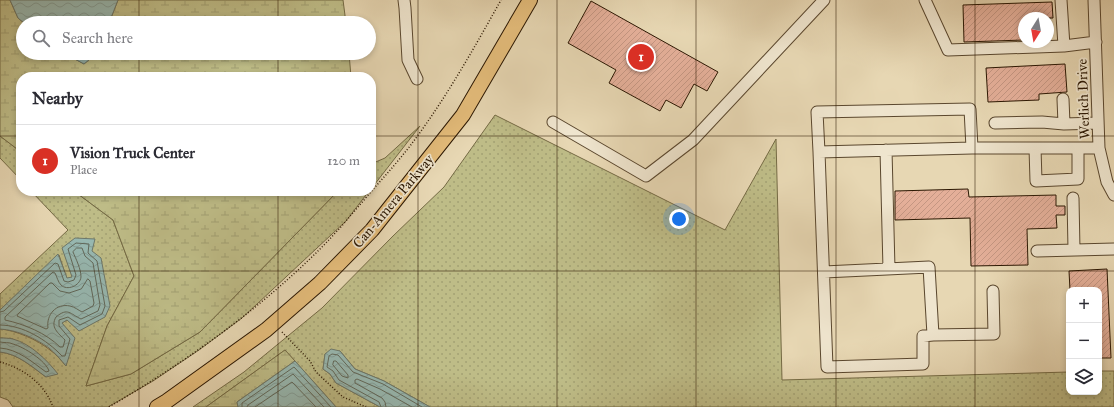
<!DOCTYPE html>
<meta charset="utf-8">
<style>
body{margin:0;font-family:"IM FELL Great Primer",serif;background:#f7f7f7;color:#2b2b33}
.controls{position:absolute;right:12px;bottom:12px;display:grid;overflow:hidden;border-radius:8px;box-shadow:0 2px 6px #0003}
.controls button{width:36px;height:36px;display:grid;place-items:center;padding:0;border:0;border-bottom:1px solid #e1e1e2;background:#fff;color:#2b2b33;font:20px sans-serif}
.compass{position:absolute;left:1018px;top:12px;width:36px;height:36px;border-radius:50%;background:#fff;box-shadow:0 2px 6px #0003;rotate:191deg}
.you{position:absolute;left:679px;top:219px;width:14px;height:14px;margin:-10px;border:3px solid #fff;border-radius:50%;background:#1a73e8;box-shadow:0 0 0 6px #1a73e833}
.badge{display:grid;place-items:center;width:26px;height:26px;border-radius:50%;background:#d93025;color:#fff;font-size:13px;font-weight:700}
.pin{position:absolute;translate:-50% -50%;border:2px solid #fff;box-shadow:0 1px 4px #0006}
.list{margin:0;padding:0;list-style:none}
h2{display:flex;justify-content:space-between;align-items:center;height:52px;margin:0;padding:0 16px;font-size:17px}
h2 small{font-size:13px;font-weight:400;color:#7c7c81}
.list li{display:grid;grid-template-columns:26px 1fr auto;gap:12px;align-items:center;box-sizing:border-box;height:72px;padding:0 16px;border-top:1px solid #e1e1e2}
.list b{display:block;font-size:15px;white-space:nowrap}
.list p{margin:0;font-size:13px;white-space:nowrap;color:#7c7c81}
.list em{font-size:13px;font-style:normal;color:#7c7c81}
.icon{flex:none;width:22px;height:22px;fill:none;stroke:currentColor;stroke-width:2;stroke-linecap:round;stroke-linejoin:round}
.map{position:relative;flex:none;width:1114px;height:407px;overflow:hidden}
.search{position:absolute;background:#fff;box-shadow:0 2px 6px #0003;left:16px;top:16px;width:360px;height:44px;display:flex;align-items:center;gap:10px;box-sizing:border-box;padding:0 14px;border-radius:22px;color:#7c7c81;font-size:15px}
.panel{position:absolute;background:#fff;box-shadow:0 2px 6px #0003;left:16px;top:72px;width:360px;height:124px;border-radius:16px}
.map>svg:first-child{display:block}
.grass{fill:url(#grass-dots);stroke:#746a44}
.wetland{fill:url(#wetland-marsh);stroke:#746a44}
.water{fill:url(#water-waves);stroke:#6c786b}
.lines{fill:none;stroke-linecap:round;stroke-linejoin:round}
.shore{stroke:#61685a;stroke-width:1}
.building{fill:url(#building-hatch);stroke:#2b1702}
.minor-casing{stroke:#5a472e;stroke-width:13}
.major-casing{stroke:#2b1702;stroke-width:16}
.path{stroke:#2b1702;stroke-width:1.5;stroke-dasharray:1 2;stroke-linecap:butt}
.minor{stroke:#efe5ce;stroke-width:11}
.major{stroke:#e4bc7a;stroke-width:14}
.grid{fill:none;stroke:#2b1702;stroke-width:1;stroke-opacity:0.55}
.labels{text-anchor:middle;stroke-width:3.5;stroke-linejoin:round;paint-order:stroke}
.street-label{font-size:14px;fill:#2b1702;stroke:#efe5ce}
</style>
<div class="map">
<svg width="1114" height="407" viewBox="0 0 1114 407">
<defs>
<pattern id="grass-dots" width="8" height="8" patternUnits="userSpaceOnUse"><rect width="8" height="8" fill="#bebc87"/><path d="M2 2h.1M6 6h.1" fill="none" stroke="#a3a173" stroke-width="1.8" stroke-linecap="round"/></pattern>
<pattern id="wetland-marsh" width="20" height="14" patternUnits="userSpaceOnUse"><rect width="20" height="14" fill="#bebc87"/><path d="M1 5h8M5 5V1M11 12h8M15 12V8" fill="none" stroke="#a3a173"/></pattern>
<pattern id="water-waves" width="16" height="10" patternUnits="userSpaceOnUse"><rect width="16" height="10" fill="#97b8b1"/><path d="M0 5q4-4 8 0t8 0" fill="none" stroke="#829d97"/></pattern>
<pattern id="building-hatch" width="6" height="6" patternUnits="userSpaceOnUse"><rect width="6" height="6" fill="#e4af99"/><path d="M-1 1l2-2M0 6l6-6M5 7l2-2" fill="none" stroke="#c49682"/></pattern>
</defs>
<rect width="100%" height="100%" fill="#e7d7b3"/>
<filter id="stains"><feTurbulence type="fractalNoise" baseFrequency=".005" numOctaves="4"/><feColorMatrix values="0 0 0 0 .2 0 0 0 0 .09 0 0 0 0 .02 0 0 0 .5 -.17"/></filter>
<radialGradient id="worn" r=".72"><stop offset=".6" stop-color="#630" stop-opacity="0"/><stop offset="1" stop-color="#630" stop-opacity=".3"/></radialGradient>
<path class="grass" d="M 495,115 L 725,230 L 776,139 L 782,380 L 1069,372 L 1069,392 L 1099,392 L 1099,371 L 1114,371 L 1114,407 L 430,407 L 384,381 L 355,369 L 340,351 L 325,354 L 323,369 L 330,374 L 336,383 L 380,407 L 336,407 L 285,350 L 206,407 L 193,407 L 244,372 L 322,308 L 393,236 L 444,187 Z
M 420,126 L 371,189 L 371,164 L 385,158 Z
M 0,136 L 21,152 L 21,180 L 0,158 Z
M 31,191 L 74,191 L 113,220 L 134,276 L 107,326 L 86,386 L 131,374 L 200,332 L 338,191 L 369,191 L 346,221 L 242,318 L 199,350 L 153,381 L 108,407 L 13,407 L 8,400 L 0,397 L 0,352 C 18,354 31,366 46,377 L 13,339 L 0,338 L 0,329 C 15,330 38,340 50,350 C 56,354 61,360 66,366 L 61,323 L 67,320 L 72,277 L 67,279 L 59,255 L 0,310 L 0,294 L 68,230 Z"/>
<path class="wetland" d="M 0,0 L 10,0 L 18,18 L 24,23 L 23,53 L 64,53 L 84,64 L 97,53 L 349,53 L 351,77 L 21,77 L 21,152 L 0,136 Z
M 118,0 L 343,0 L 346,23 L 109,23 Z
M 74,191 L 338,191 L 200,332 L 131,374 L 86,386 L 107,326 L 134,276 L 113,220 Z
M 285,350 L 295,361 L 237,402 L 238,407 L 206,407 Z"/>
<path class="water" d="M 10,0 L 118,0 L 109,23 L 24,23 L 18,18 Z
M 64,53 L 97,53 L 84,64 Z
M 75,238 L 95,239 L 92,251 L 101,258 L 110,306 L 105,317 L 79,331 L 67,320 L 62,323 L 75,338 L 66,366 C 61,360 55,353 49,348 C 35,338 17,330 0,329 L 0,310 L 58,254 L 67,278 L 72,277 L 62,248 Z
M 0,338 C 4,338 9,338 13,339 C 31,344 47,360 58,374 L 46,377 C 31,366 18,354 0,352 Z
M 331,349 L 340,351 L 355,369 L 384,381 L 430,407 L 380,407 L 336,383 L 330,374 L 323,369 L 325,354 Z
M 295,361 L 336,407 L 238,407 L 237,402 Z"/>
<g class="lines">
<path class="shore" d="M 77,248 L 82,248 L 85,256 L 93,263 L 100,305 L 98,311 L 81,319 C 70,314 68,307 56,317 C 50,327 58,333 65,340 L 63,347 L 60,347 C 46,333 24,324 5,320 L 5,317 L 53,272 L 55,273 C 57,277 58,282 61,285 C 67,291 80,286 81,277 C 81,269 76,259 73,252 Z
M 88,279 L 90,281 L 94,303 L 93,306 L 82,312 C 78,310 75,307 70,306 C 56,303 46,315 48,328 L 46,329 L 17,316 L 18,314 L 50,283 L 52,283 L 60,291 L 69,293 L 81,289 Z
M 0,312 L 4,311 L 55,263 L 58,264 L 64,281 L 68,282 L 74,280 L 76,275 L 68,249 L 76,243 L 89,244 L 88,253 L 97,261 L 105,306 L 102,314 L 80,325 L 68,317 L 59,320 L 59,326 L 70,339 L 65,356 L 62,356 C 47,340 23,325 0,325
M 0,342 C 4,343 9,342 13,344 C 24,347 46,361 49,371 L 46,372 C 32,362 18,349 0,348
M 334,361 L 336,361 L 348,375 L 348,378 L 342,376 L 333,365 Z
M 242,407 L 242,403 L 294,367 L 331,407
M 247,407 L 248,405 L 293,374 L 324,407
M 255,407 L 292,382 L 316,407
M 381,407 L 379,402 L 339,380 L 333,371 L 327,367 L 329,356 L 332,354 L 338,355 L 353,372 L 383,384 L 422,407
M 386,407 L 385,402 L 382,398 L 355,383 L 355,380 L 357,379 L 380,389 L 412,407"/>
</g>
<path class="building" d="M 591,1 L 718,72 L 707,91 L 694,84 L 681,108 L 666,100 L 660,111 L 609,83 L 616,70 L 568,43 Z
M 1052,2 L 1053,18 L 1024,18 L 1024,40 L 964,42 L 963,5 Z
M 1065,64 L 1067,92 L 1039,94 L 1039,100 L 988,102 L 986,68 Z
M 968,189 L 969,197 L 1056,195 L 1056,206 L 1065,206 L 1065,215 L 1056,215 L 1057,228 L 1027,229 L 1028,265 L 971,266 L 970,218 L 895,220 L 895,191 Z
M 1107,269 L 1111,358 L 1099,358 L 1099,290 L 1070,290 L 1069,271 Z"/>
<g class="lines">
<defs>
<path id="minor" d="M 404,0 L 405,8 L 408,60 L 417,79
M 925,0 L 948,50 L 1064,46 L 1096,42
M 1061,0 L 1064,46
M 1094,0 L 1099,148 L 1107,182 L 1114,195
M 1063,99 L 1064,124 L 1098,123
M 553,122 L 646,176 L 693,140 L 824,0
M 995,123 L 1042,122 L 1064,124
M 1035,148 L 1036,181 L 1078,179 L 1078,148
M 886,150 L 889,269
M 819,152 L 817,112 L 970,109 L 972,148
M 1073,198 L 1074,250
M 1037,251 L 1114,249
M 824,272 L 929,267 L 933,335 L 994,334 L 993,291
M 933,335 L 923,336 L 923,364 L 827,367 L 819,152 L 972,148 L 1099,148"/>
<path id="major" d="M 157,407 L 167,401 L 266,330 L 320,283 L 372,230 L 463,115 L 530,0"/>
</defs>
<use href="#minor" class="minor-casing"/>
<use href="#major" class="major-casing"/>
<path class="path" d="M 282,332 L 310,361 L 316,372 L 343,397 L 366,407
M 0,362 C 23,368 45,384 53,407
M 109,407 C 185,362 258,311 321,248 C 340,229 357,208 375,187 C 387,174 399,160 410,146 C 445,100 473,50 501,0"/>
<use href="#minor" class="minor"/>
<use href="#major" class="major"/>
</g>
<path class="grid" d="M 139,0 L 139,23M 278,0 L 278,23M 418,0 L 418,407M 557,0 L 557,407M 696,0 L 696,407M 836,0 L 836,407M 975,0 L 975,407M 139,53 L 139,77M 278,53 L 278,77M 0,136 L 21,136M 371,136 L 1114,136M 139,191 L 139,407M 278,191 L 278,407M 0,271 L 1114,271"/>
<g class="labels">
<g class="street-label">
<text transform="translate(1083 99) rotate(-92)" y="5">Werlich Drive</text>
<text transform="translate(393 201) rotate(-50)" y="5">Can-Amera Parkway</text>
</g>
</g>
<rect width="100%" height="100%" filter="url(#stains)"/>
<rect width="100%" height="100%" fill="url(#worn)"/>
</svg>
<div class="controls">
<button>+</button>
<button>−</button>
<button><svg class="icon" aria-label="layers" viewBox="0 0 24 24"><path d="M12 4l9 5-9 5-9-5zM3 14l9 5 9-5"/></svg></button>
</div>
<svg class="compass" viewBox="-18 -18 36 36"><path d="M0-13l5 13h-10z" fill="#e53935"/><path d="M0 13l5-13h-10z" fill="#7c7c81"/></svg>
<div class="you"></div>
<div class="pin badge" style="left:641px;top:57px">1</div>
<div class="search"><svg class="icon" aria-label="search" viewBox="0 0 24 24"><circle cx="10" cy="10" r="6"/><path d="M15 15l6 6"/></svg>Search here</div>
<section class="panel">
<h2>Nearby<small></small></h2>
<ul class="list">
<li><span class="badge">1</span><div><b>Vision Truck Center</b><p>Place</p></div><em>120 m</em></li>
</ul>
</section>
</div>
